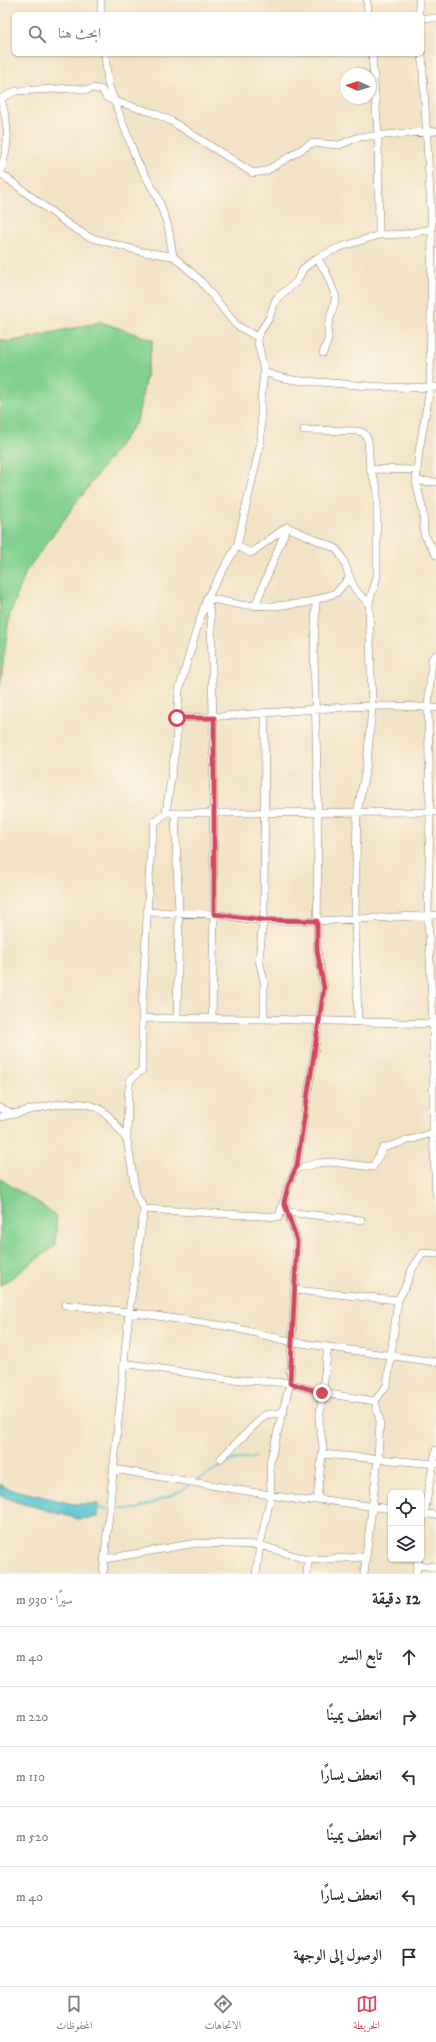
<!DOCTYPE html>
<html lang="ar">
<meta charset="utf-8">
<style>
body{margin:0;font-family:"IM FELL DW Pica",Amiri,serif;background:#f7f7f7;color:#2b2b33;direction:rtl}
.controls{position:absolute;right:12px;bottom:12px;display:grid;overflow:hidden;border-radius:6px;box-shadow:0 1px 3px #0004}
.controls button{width:36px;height:36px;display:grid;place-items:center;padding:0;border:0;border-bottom:1px solid #e1e1e2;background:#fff;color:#2b2b33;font:20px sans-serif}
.compass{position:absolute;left:340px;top:68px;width:36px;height:36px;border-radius:50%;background:#fff;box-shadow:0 1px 3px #0004;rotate:273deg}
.stop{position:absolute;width:12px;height:12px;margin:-9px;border:3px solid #d1495b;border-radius:50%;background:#fff}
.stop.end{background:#d1495b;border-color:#fff;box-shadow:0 1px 4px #0008}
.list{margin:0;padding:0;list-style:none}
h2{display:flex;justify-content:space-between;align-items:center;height:52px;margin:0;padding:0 16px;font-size:17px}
h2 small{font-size:13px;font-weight:400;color:#7c7c81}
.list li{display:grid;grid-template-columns:26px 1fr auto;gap:12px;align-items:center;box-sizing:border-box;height:60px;padding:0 16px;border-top:1px solid #e1e1e2}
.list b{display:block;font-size:15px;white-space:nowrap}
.list em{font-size:13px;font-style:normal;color:#7c7c81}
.icon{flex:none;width:22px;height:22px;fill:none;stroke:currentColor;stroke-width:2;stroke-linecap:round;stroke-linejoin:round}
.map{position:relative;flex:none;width:436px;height:1574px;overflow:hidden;direction:ltr}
.search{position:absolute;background:#fff;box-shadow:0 1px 3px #0004;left:12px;right:12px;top:12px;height:44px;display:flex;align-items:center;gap:10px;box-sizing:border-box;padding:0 14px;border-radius:6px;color:#7c7c81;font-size:15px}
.sheet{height:412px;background:#fff}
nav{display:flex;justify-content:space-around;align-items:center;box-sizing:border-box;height:56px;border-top:1px solid #e1e1e2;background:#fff;font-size:11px;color:#7c7c81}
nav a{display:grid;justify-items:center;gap:2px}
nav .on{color:#d1495b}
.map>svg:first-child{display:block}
.green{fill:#82d191;stroke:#4f7656}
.water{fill:#59c7cf;stroke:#3a7276}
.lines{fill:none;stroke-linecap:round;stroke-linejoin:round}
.stream{stroke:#59c7cf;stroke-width:2}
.minor-casing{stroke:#888071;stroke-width:8}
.minor{stroke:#fff;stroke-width:7}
.route{stroke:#d1495b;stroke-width:5}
</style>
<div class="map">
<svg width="436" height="1574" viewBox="0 0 436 1574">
<rect width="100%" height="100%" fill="#fcf5e5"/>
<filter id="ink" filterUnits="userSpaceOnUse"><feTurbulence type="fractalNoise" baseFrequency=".025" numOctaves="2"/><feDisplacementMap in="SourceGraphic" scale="8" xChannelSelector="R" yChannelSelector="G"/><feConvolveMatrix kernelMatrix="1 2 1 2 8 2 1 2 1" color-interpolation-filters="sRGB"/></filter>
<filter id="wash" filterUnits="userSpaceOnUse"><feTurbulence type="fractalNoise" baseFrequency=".012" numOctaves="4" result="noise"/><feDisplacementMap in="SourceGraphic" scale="16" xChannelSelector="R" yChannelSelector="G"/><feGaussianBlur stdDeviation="0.9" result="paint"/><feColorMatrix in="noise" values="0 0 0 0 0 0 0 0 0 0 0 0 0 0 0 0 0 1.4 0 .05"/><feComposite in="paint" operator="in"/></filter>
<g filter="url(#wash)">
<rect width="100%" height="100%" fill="#f3e3c6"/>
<path class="green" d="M 101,322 L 153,340 L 137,421 L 26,571 L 9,617 L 0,686 L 0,339 L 9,342 Z
M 0,1179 L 56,1215 L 56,1245 L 0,1286 Z"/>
<path class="water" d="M 0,1484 L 6,1488 L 73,1504 L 98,1504 L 98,1517 L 79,1519 L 17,1502 L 0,1495 Z"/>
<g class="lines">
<path class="stream" d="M 197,1480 L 233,1460 L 256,1457
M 96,1508 L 107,1509
M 112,1509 L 138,1509 L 176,1493 L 190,1485"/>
</g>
</g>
<g filter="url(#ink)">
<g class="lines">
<defs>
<path id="minor" d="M 101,0 L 101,14
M 367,0 L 368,14
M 419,0 L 419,14
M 422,18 L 436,18
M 105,54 L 108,84 L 137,161 L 157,196 L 168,226 L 173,256
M 372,54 L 378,134 L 379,235
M 422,54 L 432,229 L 430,388 L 419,451 L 416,481 L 423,512 L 424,534 L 436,555
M 0,99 L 16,91 L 75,88 L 87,90 L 94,88 L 102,90 L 106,97 L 114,101 L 154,113 L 171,121 L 253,173 L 266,171 L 312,143 L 339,145 L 359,137 L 436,131
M 0,172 C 10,144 9,127 1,99
M 0,173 L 69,225 L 89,237 L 143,252 L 173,256 L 200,280 L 236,325 L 257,337
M 317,258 L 326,272 L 336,297 L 328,326 L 328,340 L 323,353
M 264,372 C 285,381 307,381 331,383 C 365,386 401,389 436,387
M 304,430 L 358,431 L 364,433 L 368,440 L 370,469 L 377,487 L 377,576 C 375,586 371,594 369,603
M 370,469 L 417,470
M 416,481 L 436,482
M 287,527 L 335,548 C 348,560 346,577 356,590 C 359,595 365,599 369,603 L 372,707 L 367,763 L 357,813 L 355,918 L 358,1022
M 237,546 L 251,553 L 285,528
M 207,598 L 211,617 L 213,718 L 214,914 L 212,1019
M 207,598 L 241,605 L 274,606 L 306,603 L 336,593 L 350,577
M 255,606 L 287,527
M 436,655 L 432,659 L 428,707 L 430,812 L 428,915 L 433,1024 L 433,1131 L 436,1194
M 177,718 C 263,717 349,700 436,708
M 166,813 L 176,744 L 179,690 L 197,628 L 207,598 L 237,546 L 261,441 L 261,400 L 264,372 L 257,337 L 269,318 L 276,299 L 296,282 L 304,268 L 317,258 L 338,248 L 379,235 L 405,234 L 432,229
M 175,813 L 179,913 L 177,1019
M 147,912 L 214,914 L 263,921 L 317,921 L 436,915
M 142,1018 L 264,1019 L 436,1024
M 264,1019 L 264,981 L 259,960 L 264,911 L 265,712
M 0,1108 L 14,1114
M 0,1117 C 28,1112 80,1092 104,1112 C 113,1119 120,1131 127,1140
M 296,1169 L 318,1163 L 331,1162 L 373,1167 L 383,1148 L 436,1132
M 144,1209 L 279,1217 L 289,1183 L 297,1165 L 324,988 L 317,950 L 318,812 L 314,653 L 316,600
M 287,1212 L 361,1220
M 295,1290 L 398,1300
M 65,1305 L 129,1312 L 231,1327 L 293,1342 L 436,1362
M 124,1363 L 226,1379 L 290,1383 L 322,1393 L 375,1401
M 322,1454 L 436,1464
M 221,1458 L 265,1415 L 284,1412
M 113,1469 L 306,1501 L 317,1499 L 391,1509
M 317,1499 L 323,1447 L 319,1422 L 328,1347
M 421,1513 L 436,1515
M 421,1529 L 436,1450
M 105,1559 L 196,1543 L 260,1545 L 308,1560 L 366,1557
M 417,1565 L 436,1567
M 103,1574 L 129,1312 L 144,1209 L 136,1194 L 127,1140 L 128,1096 L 130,1080 L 142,1070 L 142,1010 L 151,844 L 155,822 L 166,813 L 436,812
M 256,1574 L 260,1545 L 271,1495 L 270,1462 L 290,1383 L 297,1241 L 284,1202
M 307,1574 L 308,1560
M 364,1574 L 378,1458 L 380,1421 L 375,1401 L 387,1385 L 398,1300 L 406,1285 L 412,1269 L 423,1253 L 436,1254
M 416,1574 L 418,1559"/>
</defs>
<use href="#minor" class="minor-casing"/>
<use href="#minor" class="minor"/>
</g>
</g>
<g class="lines" filter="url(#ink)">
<path class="route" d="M 177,718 L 214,718 L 214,914 L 263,920 L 317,921 L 317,950 L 324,988 L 297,1165 L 289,1183 L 284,1202 L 297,1241 L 290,1383 L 322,1393"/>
</g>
</svg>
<div class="controls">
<button><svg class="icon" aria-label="locate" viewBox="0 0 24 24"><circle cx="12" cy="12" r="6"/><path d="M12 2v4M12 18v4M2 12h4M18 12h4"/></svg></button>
<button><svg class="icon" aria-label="layers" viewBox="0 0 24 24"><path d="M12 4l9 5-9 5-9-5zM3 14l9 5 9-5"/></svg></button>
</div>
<svg class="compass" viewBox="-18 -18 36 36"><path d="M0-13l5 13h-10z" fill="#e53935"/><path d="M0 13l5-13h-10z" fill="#7c7c81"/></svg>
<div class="stop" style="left:177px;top:718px"></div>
<div class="stop end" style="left:322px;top:1393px"></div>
<div class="search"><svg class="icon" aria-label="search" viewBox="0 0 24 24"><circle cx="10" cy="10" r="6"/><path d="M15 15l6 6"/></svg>ابحث هنا</div>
</div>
<section class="sheet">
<h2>12 دقيقة<small>سيرًا · 930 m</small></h2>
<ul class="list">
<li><svg class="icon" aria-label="ahead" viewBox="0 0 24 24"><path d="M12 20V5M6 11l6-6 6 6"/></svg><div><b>تابع السير</b></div><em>40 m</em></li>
<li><svg class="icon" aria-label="right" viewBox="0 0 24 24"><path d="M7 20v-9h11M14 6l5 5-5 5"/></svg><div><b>انعطف يمينًا</b></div><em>220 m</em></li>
<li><svg class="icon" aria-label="left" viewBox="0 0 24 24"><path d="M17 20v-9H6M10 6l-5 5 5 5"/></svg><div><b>انعطف يسارًا</b></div><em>110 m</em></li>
<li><svg class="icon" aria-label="right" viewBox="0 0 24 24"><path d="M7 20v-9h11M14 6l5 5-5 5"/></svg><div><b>انعطف يمينًا</b></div><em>520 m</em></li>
<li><svg class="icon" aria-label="left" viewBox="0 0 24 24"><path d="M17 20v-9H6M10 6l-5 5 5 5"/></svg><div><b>انعطف يسارًا</b></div><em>40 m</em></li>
<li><svg class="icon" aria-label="arrive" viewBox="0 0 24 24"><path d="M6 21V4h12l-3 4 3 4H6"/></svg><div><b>الوصول إلى الوجهة</b></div></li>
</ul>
</section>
<nav>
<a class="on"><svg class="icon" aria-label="map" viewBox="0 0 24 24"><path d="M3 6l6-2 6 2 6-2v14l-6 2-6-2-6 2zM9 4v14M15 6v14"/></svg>الخريطة</a>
<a><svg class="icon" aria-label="directions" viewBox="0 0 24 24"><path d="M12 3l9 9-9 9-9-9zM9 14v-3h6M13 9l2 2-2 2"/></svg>الاتجاهات</a>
<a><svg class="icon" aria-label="saved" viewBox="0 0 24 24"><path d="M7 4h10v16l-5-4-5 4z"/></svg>المحفوظات</a>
</nav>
